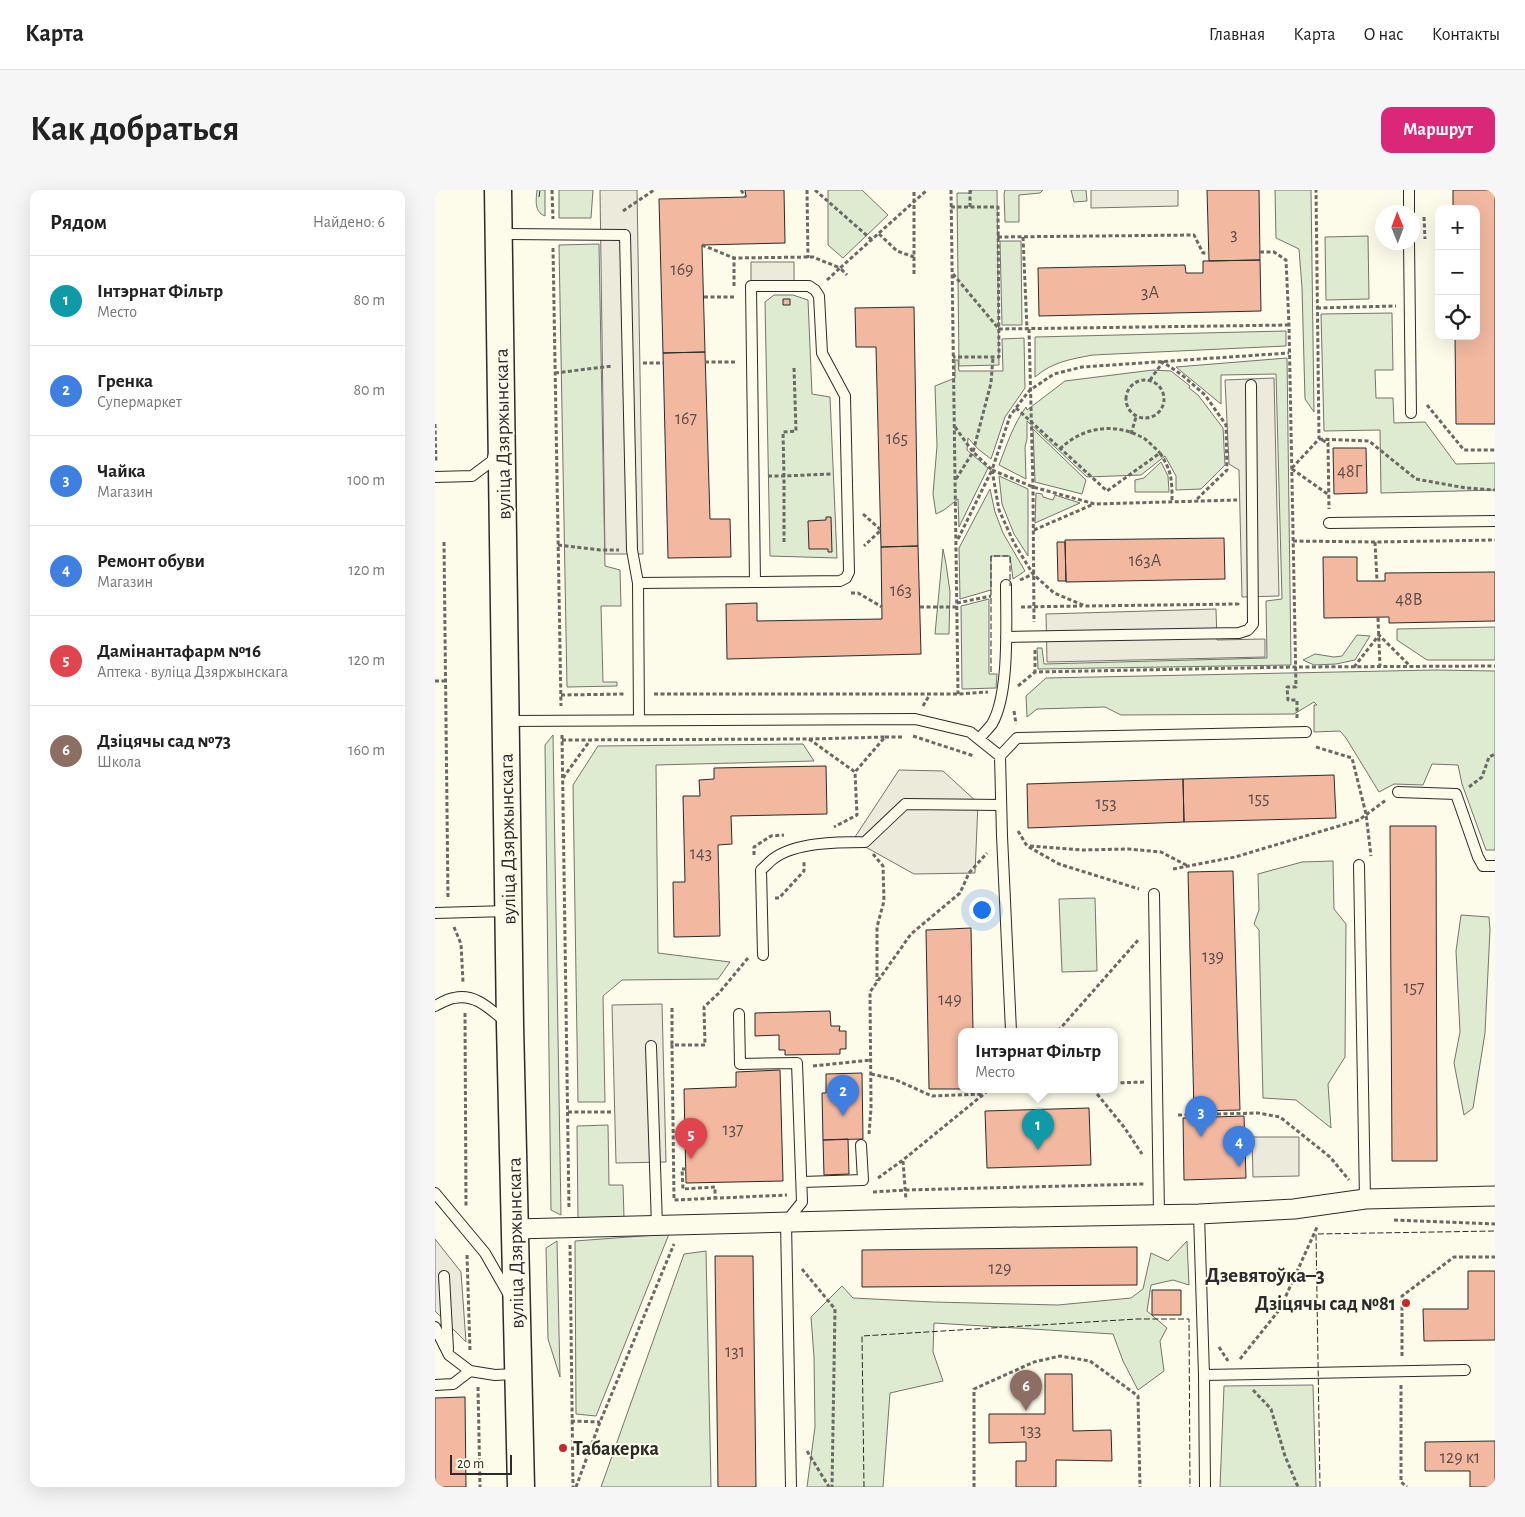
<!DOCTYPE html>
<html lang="ru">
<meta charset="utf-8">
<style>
body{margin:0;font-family:"Alegreya Sans",sans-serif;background:#f6f6f6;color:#222}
.controls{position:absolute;right:15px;top:15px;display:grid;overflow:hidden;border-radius:10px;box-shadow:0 5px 20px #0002}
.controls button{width:45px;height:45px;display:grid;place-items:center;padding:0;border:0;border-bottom:1px solid #e0e0e0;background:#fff;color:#222;font:25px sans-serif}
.compass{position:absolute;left:940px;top:15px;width:45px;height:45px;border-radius:50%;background:#fff;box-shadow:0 5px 20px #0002;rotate:359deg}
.scale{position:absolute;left:15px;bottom:12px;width:62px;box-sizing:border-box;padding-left:5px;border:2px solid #2b2b2b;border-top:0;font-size:14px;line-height:18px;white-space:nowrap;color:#2b2b2b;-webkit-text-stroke:4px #fdfbea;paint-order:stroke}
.you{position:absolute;left:546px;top:719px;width:18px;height:18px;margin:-12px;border:4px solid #fff;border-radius:50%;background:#1a73e8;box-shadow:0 0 0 8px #1a73e833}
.badge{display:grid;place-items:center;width:32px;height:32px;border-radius:50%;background:#db2777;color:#fff;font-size:16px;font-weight:700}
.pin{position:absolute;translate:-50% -41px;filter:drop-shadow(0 1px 2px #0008)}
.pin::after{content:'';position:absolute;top:26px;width:18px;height:15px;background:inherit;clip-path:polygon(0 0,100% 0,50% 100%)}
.popup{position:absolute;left:523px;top:838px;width:160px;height:65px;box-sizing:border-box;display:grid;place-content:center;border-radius:10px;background:#fff;filter:drop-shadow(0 1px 4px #0005);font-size:16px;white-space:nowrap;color:#767676}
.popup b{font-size:19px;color:#222}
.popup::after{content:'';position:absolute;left:50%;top:100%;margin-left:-10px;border:10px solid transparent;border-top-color:#fff}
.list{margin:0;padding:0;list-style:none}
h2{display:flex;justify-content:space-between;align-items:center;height:65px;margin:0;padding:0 20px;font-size:21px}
h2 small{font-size:16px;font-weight:400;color:#767676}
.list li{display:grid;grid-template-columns:32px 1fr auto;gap:15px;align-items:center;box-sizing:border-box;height:90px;padding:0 20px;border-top:1px solid #e0e0e0}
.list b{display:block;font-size:19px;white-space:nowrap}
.list p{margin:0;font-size:16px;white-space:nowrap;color:#767676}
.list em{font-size:16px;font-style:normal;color:#767676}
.icon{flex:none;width:28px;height:28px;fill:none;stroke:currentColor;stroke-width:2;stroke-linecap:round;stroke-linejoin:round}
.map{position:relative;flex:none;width:1060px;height:1297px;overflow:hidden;border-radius:10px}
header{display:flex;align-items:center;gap:30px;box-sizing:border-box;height:70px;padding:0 25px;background:#fff;border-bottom:1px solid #e0e0e0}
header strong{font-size:24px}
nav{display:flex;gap:28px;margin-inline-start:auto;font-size:18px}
.intro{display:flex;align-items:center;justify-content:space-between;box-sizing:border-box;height:120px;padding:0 30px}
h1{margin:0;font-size:35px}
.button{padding:12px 22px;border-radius:10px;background:#db2777;color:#fff;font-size:18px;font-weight:700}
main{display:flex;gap:30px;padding:0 30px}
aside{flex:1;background:#fff;border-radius:10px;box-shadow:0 5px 20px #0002}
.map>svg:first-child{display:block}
.green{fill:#deebd1;stroke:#74746e}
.parking{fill:#eceadb;stroke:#74746e}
.building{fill:#f2b8a0;stroke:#2b2b2b}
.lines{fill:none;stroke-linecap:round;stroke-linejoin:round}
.lane-casing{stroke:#2b2b2b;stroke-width:12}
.street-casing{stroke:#2b2b2b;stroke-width:21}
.secondary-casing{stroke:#2b2b2b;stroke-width:29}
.path{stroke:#6a6964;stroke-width:3;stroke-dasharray:4 2.5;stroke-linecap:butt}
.lane{stroke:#fdfbea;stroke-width:10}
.street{stroke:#fdfbea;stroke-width:19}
.secondary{stroke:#fdfbea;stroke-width:26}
.fence{stroke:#2b2b2b;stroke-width:1;stroke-dasharray:6 2.5;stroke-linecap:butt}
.poi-dot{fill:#c62828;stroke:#fdfbea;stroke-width:2}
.labels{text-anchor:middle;stroke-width:4;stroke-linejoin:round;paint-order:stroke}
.number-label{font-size:18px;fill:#5d4e48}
.street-label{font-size:20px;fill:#2b2b2b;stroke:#fdfbea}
.poi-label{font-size:20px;font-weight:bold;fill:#2b2b2b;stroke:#fdfbea;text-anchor:end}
.neighbourhood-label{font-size:21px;font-weight:bold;fill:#2b2b2b;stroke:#fdfbea}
</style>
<header>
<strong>Карта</strong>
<nav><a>Главная</a><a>Карта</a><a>О нас</a><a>Контакты</a></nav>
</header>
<div class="intro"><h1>Как добраться</h1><a class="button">Маршрут</a></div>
<main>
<aside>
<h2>Рядом<small>Найдено: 6</small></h2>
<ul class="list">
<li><span class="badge" style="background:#0f9aa8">1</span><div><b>Інтэрнат Фільтр</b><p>Место</p></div><em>80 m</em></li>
<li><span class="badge" style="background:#3f7fe0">2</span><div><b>Гренка</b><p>Супермаркет</p></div><em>80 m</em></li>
<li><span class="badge" style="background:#3f7fe0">3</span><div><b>Чайка</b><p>Магазин</p></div><em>100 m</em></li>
<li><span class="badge" style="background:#3f7fe0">4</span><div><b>Ремонт обуви</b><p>Магазин</p></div><em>120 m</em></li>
<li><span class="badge" style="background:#e0444e">5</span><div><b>Дамінантафарм №16</b><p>Аптека · вуліца Дзяржынскага</p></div><em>120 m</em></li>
<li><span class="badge" style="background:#8d6e63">6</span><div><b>Дзіцячы сад №73</b><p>Школа</p></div><em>160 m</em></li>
</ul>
</aside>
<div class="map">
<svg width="1060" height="1297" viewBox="0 0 1060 1297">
<rect width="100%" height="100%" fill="#fdfbea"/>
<path class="green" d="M 102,0 L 110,0 L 110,26 C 99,22 101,10 102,0 Z
M 124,0 L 158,0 L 156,28 L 124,28 Z
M 393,0 L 427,0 L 453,25 L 408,68 L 393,55 Z
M 537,0 L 562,0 L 564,175 L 524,176 L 522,3 L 536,3 Z
M 570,0 L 608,0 L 605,3 L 584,5 L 584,32 L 570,32 L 569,4 Z
M 636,0 L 651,0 L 652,11 L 639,12 Z
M 840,0 L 876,0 L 879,222 L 870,209 L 867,98 L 864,59 L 841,48 Z
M 933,46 L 934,109 L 891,110 L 890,47 Z
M 565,51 L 586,51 L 587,135 L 567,135 Z
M 164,54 L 170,376 L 185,380 L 186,416 L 166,416 L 168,492 L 182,492 L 182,496 L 132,497 L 124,55 Z
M 339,105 L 358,105 L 373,110 L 377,204 L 395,207 L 402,368 L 335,366 L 330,112 Z
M 957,123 L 958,180 L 940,180 L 941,208 L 958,208 L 959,233 L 990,232 L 1021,274 L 1060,273 L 1060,300 L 946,303 L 945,240 L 889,241 L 886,124 Z
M 851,141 L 851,156 L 658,165 C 636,169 617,172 600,187 L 600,147 Z
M 589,148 L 590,198 L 570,227 L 556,269 L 543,259 L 533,248 L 532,260 L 553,278 L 524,337 L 523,309 L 509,320 L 501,324 L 498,304 L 502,256 L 500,196 L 520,188 L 520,170 L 523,170 L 524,181 L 568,181 L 567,149 Z
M 852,168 L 856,475 L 603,479 L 602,458 L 607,458 L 609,474 L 832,468 L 831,411 L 847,409 L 841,184 L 786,185 L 786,214 L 741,177 Z
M 718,180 L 736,181 L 755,196 L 754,198 L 763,205 L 788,238 L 790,275 L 766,299 L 741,300 L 741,286 L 730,266 L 706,285 L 652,287 L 592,231 L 592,249 L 590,257 L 591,289 L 564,275 C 572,254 578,235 591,217 L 592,220 L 630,191 Z
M 598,239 L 651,290 L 647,304 L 600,292 Z
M 726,272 L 733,286 L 734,302 L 700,302 L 700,290 L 709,288 Z
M 564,286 L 593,299 L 593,366 L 579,344 L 567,314 Z
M 555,299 L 560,322 L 568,343 L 590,381 L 578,389 L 575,366 L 556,366 L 556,400 L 525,409 L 524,358 Z
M 601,303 L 607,304 L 608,307 L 618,310 L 620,305 L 645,313 L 600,333 Z
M 508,359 L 511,374 L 515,402 L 514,444 L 500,444 Z
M 554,409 L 554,484 L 562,484 L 561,498 L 527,499 L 526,416 Z
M 1060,437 L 1060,470 L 992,470 L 962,450 L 962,439 Z
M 922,445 L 935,446 L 920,470 L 901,474 L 879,475 L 868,470 L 880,464 L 899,467 L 907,466 Z
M 1000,480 L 1060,481 L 1060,660 L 1051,660 L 1027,594 L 1023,575 L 997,574 L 988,595 L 959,594 L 944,602 L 911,548 L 905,541 L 879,542 L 879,515 L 882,515 L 879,512 L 859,524 L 686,525 L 670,517 L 602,519 L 592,527 L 591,506 L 611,488 Z
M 118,545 L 126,1025 L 116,1020 L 110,555 Z
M 368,554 L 379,571 L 221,575 L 223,763 L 295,772 L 283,789 L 187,790 L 168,806 L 170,912 L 143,912 L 138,595 L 163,556 Z
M 898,671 L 899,719 L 911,734 L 910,867 L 893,894 L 896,938 L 861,910 L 828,908 L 824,740 L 819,734 L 824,720 L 823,684 L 867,672 Z
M 660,708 L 662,781 L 627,782 L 624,709 Z
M 1026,725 L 1054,727 L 1055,740 L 1050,843 L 1038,918 L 1029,925 L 1019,873 L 1025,842 L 1021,761 Z
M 173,935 L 174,995 L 188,995 L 189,1028 L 143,1029 L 142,936 Z
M 234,1044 L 161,1226 L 141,1224 L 140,1051 Z
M 122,1051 L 125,1187 L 113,1149 L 111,1058 Z
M 752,1051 L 754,1095 L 738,1090 L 716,1095 L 712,1121 L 732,1138 L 725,1151 L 729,1181 L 703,1200 L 688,1171 L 678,1144 L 499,1133 L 498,1162 L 508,1191 L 455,1203 L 448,1297 L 372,1297 L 380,1237 L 379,1167 L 376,1127 L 407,1096 L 418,1108 L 498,1112 L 623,1115 L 696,1108 L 708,1099 L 716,1063 L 733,1071 Z
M 271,1061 L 276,1297 L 166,1297 L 249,1064 Z
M 878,1195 L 881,1297 L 785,1297 L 789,1196 Z"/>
<path class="parking" d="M 165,0 L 202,0 L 208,364 L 170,364 Z
M 656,0 L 743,0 L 743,16 L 656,18 Z
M 316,72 L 359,72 L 359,96 L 316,96 Z
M 839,188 L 844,406 L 807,407 L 804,280 L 794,274 L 790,190 Z
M 781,419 L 782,450 L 830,449 L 830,467 L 612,472 L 611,424 Z
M 464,580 L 508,581 L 543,613 L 540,683 L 479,684 L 418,650 Z
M 227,814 L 231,972 L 181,973 L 177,815 Z
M 817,947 L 864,947 L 864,986 L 818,987 Z
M 0,1049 L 26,1082 L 31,1152 L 0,1121 Z"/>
<path class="building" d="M 310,0 L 349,0 L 350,53 L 267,55 L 270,162 L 228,163 L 224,9 L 311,7 Z
M 772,0 L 824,0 L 825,70 L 774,71 Z
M 1018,0 L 1060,0 L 1060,234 L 1021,234 L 1020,146 L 1041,146 L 1041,19 L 1018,19 Z
M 825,70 L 826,121 L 604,126 L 603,78 L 750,75 L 751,83 L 768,83 L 768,71 Z
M 348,109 L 355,109 L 355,115 L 348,115 Z
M 479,117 L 483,356 L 446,357 L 441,157 L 421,157 L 420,118 Z
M 270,162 L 275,329 L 295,329 L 296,367 L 233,368 L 228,163 Z
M 898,258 L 931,258 L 932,303 L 899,304 Z
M 391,327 L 396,327 L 397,362 L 393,362 L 393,359 L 374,359 L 373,331 L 391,330 Z
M 789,348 L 790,389 L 631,392 L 630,350 Z
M 622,352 L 630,352 L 631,391 L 623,391 Z
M 483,356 L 486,464 L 292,469 L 291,414 L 322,413 L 322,431 L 447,429 L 446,357 Z
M 888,367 L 922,367 L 922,391 L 950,391 L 950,383 L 1060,382 L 1060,431 L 954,433 L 954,427 L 889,428 Z
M 391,576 L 392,624 L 296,626 L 297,654 L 283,655 L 285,746 L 239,747 L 238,692 L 250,692 L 248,606 L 265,606 L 264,590 L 279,589 L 279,578 Z
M 899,585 L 901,628 L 749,632 L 748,589 Z
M 748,589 L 749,632 L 593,638 L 592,594 Z
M 955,636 L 1001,636 L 1002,971 L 957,971 Z
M 798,681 L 805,920 L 759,921 L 753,682 Z
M 536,738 L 538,841 L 527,841 L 527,899 L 494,899 L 491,740 Z
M 395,821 L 396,836 L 405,836 L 404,841 L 411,841 L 411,859 L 405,859 L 405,864 L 350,865 L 350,860 L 344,860 L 344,845 L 320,846 L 320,823 Z
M 345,880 L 348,991 L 251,993 L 249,899 L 301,897 L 301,882 Z
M 427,883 L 428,949 L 388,950 L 387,903 L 391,903 L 391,884 Z
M 654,918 L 656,975 L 552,978 L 550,921 Z
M 809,926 L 811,988 L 749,990 L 748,928 Z
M 413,949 L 414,984 L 389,985 L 388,950 Z
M 702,1057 L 702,1095 L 427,1097 L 427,1060 Z
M 280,1066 L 318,1066 L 321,1297 L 283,1297 Z
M 1033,1081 L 1060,1081 L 1060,1150 L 989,1151 L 988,1119 L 1033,1119 Z
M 717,1100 L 746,1100 L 746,1125 L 717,1125 Z
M 610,1184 L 637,1184 L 638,1241 L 676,1240 L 677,1271 L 621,1270 L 621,1297 L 581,1297 L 581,1271 L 591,1271 L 591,1252 L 554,1253 L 554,1224 L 610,1224 Z
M 30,1207 L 31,1297 L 0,1297 L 0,1208 Z
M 1060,1251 L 1060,1297 L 1035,1297 L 1035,1281 L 990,1281 L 990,1252 Z"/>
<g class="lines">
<defs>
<path id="lane" d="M 974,0 L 974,22
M 64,44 L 190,45 L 197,360 L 203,393 L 204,530
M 974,52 L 976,223
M 0,287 L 37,286 L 57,271 L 59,264
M 894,333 L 1060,331
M 203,393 L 320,392 L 316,96 L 374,96 L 380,100 L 384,106 L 387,163 L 410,206 L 414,382 L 411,388 L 405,391 L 320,392
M 571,447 L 804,443 L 813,440 L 818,434 L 816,195
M 72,531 L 480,529 L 535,542 L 565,566 L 567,646 L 576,841
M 544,549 C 548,544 553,539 557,534 C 575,503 571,431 571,395
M 565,566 L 582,548 L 871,542
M 963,602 L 1021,604 L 1043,667 L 1048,676 L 1060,676
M 924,675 L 930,1009
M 719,704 L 724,1024
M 0,723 L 73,721
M 328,765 L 326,680 C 330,677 334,672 338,669 C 360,652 404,652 430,652 L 470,614 L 566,615
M 0,816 C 6,813 12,809 19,808 C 41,803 56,820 72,833
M 304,824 L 305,874 L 362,873 L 367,1012 L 351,1032 L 356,1297
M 216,856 L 222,1036
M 367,992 L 428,990 L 426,955
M 0,1003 L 50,1063 L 74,1105
M 764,1024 L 769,1185 L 770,1297
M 9,1086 L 13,1159
M 0,1137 L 14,1165 L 35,1181 L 60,1185 L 82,1184
M 769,1185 L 1030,1180
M 0,1195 L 18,1194 L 35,1181"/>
<path id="street" d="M 80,1039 L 472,1029 L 764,1024 L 859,1019 L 930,1009 L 1060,1006"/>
<path id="secondary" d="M 63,0 L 75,835 L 86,1297"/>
</defs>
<use href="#lane" class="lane-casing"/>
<use href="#street" class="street-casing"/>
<use href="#secondary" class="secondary-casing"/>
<path class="path" d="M 117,0 L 118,29
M 306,0 L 311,7
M 372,0 L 373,68
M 380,0 L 437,50
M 516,0 L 523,504
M 535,0 L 535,17
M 516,17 L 563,17 L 564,167 L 518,167
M 188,21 L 219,0
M 989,27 L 990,49
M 444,44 L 462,61 L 479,67
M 563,47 L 759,45 L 768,63 L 774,63
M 588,47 L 592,139
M 267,55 L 299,68
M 118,58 L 126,516
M 825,62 L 839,62 L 851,70 L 854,135 L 861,497 L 852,497 L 853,510 L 862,510 L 862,528
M 479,84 L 479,0
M 518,84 L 564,139 L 854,135
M 392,90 L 405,78 L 412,85
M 299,96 L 299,68 L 378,67 L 405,78 L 492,0
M 269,107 L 299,107
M 882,118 L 961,116
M 594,139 L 598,297 L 599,432
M 270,172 L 300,172
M 208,173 L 228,173
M 359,178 L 361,241 L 348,242 L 349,286 L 396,284
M 120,183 L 177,176
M691 209a19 19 0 1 1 38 0a19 19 0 1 1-38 0Z
M 715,190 L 728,172 L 747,185 L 770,205 L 791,235 L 792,280 L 760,311
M 992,215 L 1029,260 L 1060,260
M 581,218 L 672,301 L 725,263 C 737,282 737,289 737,312
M 0,234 L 1,273
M 520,237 L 538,262 L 557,280 L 522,351
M 696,244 L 701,227
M 884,249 L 934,251 L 981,289 L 1031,298 L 1060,300
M 887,250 L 893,253 L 894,319
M 625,259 C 648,236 682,232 710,249 C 715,253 720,258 725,263
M 857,278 L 884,249 L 881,0
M 857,279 L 894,305
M 557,280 L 598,297 L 660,314 L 802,310
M 333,286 L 349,286 L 349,352
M 521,289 L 538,262 L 556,193 L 558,167
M 428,324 L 446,340 L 429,356
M 599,340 L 659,314
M 858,351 L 940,352 L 1060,350
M 9,352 L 13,709
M 940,352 L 942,391
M 123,355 L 165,360 L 184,360
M 585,390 L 598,384
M 416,403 L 423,403 L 447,417
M 522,413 L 556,406
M 803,413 L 803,414 L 650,416 L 619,403 L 598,384 L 579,353 L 564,320 L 557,280 L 575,226 L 590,206 L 595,200 L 619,184 L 647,177 L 854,163
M 485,417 L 522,417
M 586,417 L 647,416
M 943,428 L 945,476
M 600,460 L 600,482
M 919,477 L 944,445 L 975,476
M 0,491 L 12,491
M 583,496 L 600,482 L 861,477 L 1060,476
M 219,504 L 523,504 L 553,502
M 126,505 L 190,504
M 488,516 L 495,504
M 579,521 L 581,534
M 127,545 L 134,1019
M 478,546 L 539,566
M 450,547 L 467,547
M 374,549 L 450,547 L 420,582
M 127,550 L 374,549 L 420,582 L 422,625 L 399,637
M 881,557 L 917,568 L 931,624 L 936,666
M 128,588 L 156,549
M 1034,597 L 1047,587 L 1054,567 L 1060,564
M 583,641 L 592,656 L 624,674 L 704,699
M 595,656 L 647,660 L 693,659 L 726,662 L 753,676
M 438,664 L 448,676 L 449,711 L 442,737 L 442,791
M 319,665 L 319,657 L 336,646 L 349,645
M 738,679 L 800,667 L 924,630 L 951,610
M 340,708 L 344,708 L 369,681 L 369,671
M 19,737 L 26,754 L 28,792
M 313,768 L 284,803 L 269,817 L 270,855 L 237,855 L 239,1010 L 352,1005
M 237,818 L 237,855
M 30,823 L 31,1017
M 623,841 L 704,749
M 378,876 L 436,870
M 436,884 L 459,889 L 497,906 L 547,904
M 679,893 L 709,892
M 658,899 L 689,937 L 707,964
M 133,922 L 178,922
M 743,925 L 823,923 L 845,927 L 895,967 L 914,990
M 434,944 L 436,918 L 435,802 L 476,744 L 525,703 L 534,683 L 552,663
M 468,971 L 471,1010
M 251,979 L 247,979 L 248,999 L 280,997 L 280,1008
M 443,988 L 468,970 L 555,899
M 438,1002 L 470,1000 L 709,994
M 959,1030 L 1060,1034
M 135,1055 L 138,1297
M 32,1065 L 35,1161
M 367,1079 L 400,1119 L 397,1297
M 784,1157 L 793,1171
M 967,1166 L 967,1106 L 1019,1067 L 1060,1067
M 805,1169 L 845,1119 L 883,1035
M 966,1195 L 966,1292 L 972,1297
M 43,1197 L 45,1297
M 818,1200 L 836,1219 L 850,1266 L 863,1297
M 136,1231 L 165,1232
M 372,1261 L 394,1297
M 141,1297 L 165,1232 L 239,1054
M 539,1297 L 539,1199 L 599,1172 L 625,1166 L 655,1171 L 703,1206 L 705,1297"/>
<use href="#lane" class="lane"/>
<use href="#street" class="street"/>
<use href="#secondary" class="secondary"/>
<path class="fence" d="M 104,7 L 105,0
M 556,482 L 556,366 L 575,366 L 575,396
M 429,1297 L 427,1146 L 702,1129 L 754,1129 L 755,1297
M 885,1297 L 881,1044 L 1060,1041"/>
</g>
<g class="poi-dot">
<circle cx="971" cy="1113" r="5"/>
<circle cx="128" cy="1258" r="5"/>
</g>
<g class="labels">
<g class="number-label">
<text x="799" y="50">3</text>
<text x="247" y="85">169</text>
<text x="715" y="108">3А</text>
<text x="251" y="234">167</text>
<text x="462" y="254">165</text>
<text x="915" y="287">48Г</text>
<text x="710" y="376">163А</text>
<text x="466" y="406">163</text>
<text x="974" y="415">48В</text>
<text x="824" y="614">155</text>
<text x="671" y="619">153</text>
<text x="266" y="669">143</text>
<text x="778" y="772">139</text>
<text x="979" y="803">157</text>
<text x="515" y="815">149</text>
<text x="298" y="945">137</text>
<text x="565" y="1084">129</text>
<text x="300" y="1167">131</text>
<text x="596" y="1246">133</text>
<text x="1025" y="1273">129 к1</text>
</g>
<g class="street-label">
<text transform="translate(67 244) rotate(-91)" y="7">вуліца Дзяржынскага</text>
<text transform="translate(72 649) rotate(-91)" y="7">вуліца Дзяржынскага</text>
<text transform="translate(80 1053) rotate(-91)" y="7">вуліца Дзяржынскага</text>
</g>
<g class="poi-label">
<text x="961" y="1120">Дзіцячы сад №81</text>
<text x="138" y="1265" text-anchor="start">Табакерка</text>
</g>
<g class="neighbourhood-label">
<text x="830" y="1092">Дзевятоўка–3</text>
</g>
</g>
</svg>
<div class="controls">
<button>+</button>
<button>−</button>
<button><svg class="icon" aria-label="locate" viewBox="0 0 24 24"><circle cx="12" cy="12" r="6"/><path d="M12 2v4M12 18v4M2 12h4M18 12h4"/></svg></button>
</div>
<svg class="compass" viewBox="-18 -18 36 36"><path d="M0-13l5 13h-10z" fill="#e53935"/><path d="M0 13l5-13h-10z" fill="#767676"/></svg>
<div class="scale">20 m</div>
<div class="you"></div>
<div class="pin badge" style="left:603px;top:960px;background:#0f9aa8">1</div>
<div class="popup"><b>Інтэрнат Фільтр</b>Место</div>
<div class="pin badge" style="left:408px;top:926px;background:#3f7fe0">2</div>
<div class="pin badge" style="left:766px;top:947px;background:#3f7fe0">3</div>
<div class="pin badge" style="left:804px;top:977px;background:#3f7fe0">4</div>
<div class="pin badge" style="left:256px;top:969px;background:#e0444e">5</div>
<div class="pin badge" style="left:591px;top:1221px;background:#8d6e63">6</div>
</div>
</main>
